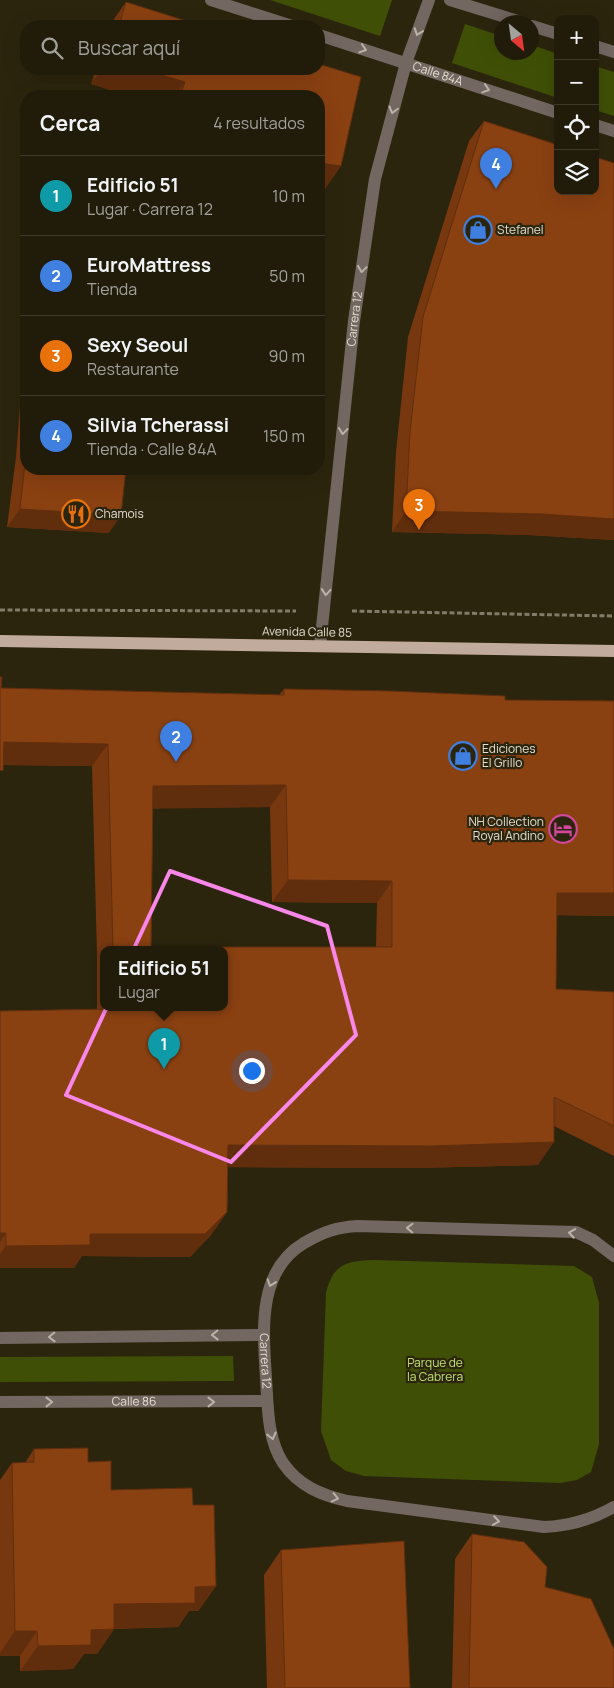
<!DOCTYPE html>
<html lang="es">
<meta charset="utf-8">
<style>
body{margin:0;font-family:Manrope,sans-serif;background:#2d2918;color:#f1f3f6}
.controls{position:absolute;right:15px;top:15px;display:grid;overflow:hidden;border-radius:10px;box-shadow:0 5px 20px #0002}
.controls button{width:45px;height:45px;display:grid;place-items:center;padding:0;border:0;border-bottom:1px solid #3e3a2b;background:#211c0a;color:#f1f3f6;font:25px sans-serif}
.compass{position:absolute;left:494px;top:15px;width:45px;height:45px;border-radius:50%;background:#211c0a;box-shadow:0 5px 20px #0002;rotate:151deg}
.you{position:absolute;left:251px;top:1070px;width:18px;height:18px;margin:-12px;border:4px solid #fff;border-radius:50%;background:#1a73e8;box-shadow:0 0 0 8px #1a73e833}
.badge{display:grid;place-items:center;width:32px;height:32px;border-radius:50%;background:#d93025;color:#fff;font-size:16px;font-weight:700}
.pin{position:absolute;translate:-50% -41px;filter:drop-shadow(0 1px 2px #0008)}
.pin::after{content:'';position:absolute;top:26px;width:18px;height:15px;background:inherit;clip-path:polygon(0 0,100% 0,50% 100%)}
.popup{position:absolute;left:100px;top:946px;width:128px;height:65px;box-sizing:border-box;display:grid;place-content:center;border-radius:10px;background:#211c0a;filter:drop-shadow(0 1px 4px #0005);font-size:16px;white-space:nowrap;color:#a2a19c}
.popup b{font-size:19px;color:#f1f3f6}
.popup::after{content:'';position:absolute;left:50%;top:100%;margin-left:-10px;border:10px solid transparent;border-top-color:#211c0a}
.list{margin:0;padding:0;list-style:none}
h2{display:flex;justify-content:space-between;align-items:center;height:65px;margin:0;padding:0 20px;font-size:21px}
h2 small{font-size:16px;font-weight:400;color:#a2a19c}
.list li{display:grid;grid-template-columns:32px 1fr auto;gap:15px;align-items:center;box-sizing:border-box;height:80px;padding:0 20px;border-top:1px solid #3e3a2b}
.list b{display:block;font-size:19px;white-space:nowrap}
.list p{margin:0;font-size:16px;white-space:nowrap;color:#a2a19c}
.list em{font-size:16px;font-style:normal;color:#a2a19c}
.icon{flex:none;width:28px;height:28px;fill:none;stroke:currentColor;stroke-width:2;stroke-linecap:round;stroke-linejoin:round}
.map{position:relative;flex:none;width:614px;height:1688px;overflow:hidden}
.search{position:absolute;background:#211c0a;box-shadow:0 5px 20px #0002;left:20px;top:20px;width:305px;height:55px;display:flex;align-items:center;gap:12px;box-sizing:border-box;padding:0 18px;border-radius:20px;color:#a2a19c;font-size:19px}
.panel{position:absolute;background:#211c0a;box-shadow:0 5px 20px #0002;left:20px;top:90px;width:305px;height:385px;border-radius:20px}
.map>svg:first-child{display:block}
.green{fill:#3f5006}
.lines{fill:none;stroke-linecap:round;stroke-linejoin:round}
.path{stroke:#817b68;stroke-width:3;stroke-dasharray:5 2.5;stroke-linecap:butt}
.minor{stroke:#736861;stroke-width:12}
.major{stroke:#c1ab9c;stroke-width:12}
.wall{fill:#77380f;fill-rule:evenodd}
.shaded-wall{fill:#612e0d}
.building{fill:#8a4112;stroke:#612e0d;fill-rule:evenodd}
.oneway{stroke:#bab4a8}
.marked{fill:none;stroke:#f987e9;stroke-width:4;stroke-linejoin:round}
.labels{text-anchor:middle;stroke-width:4.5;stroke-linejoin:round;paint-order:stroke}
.street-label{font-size:12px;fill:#e1ddcf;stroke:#2c250e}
.poi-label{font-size:12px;fill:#e1ddcf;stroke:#2c250e;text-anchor:start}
.park-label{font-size:12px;fill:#c0e171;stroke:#2c250e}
</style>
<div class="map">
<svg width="614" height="1688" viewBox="0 0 614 1688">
<rect width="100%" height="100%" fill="#2c250e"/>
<path class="green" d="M 270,0 L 392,0 L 380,36 Z
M 465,24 L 501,36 L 502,52 L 532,52 L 532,45 L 558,54 L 558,98 L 452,63 Z
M 595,66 L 614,72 L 614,116 L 595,110 Z
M 374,1260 L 574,1266 L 592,1277 L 599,1303 L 599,1444 L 591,1472 L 577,1480 L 560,1483 L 364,1476 L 346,1471 L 331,1460 L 321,1431 L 326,1293 C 333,1264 346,1261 374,1260 Z
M 233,1356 L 234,1381 L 0,1382 L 0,1357 Z"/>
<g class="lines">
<path class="path" d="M 0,610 L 296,611
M 352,611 L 614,616"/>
<g class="minor">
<path d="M 211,0 L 292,26"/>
<path d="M 450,0 L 521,22"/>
<path d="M 532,26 L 558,34"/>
<path id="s1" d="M 319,35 L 558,113"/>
<path d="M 595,46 L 614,52"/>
<path d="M 595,125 L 614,131"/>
<path id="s2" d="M 320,646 L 354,321 L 375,179 L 406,63 L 429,0"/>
<path id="s3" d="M 614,1256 L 593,1240 L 576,1232 L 358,1226 C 337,1227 323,1232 304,1243 C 257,1271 263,1330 266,1378 C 268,1407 267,1438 283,1463 C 299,1486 321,1495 347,1501 L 544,1527 C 570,1526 591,1520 614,1507"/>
<path d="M 0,1338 L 263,1335"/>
<path id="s4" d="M 0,1402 L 267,1401"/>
</g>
<path class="major" d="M 0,641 L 614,651"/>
</g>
<path class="wall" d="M 126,2 L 202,26 L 109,26 Z
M 96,69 L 319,69 L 323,192 L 319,191 L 319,96 L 130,96 L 91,84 Z
M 484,121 L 614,163 L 614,540 L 529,535 L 392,532 L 396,452 L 408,337 L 469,141 Z
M 26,328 L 26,469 L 109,533 L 7,527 L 16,457 Z
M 1,688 L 279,695 L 284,689 L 505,700 L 614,701 L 614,916 L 557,915 L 556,989 L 614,992 L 614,1156 L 554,1126 L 538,1165 L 414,1168 L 228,1167 L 227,1212 L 211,1235 L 190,1257 L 82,1256 L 74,1268 L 0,1268 L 0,1011 L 97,1009 L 97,954 L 92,766 L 3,765 ZM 270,807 L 272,902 L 377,903 L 376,947 L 151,947 L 153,808 ZM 104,950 L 224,950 L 224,1008 L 104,1008 Z
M 34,1449 L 88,1462 L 111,1490 L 193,1505 L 216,1586 L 198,1611 L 189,1611 L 178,1627 L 114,1629 L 97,1654 L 84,1654 L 73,1669 L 20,1671 L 20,1656 L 0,1656 L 0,1480 L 12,1463 L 25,1463 Z
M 472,1534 L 545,1587 L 614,1688 L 452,1688 L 455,1559 Z
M 281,1550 L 410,1688 L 267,1688 L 264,1575 Z"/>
<path class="shaded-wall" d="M 102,69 L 142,69 L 185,82 L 175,96 L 130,96 L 91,84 Z
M 319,163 L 341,166 L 323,192 L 319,191 Z
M 20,509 L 121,515 L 109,533 L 7,527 Z
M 406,511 L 543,514 L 614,519 L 614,540 L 529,535 L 392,532 Z
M 4,742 L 108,744 L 92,766 L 0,765 Z
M 286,785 L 270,807 L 137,809 L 153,786 Z
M 288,880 L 392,881 L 377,903 L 272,902 Z
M 557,893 L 614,893 L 614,916 L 541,915 Z
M 554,1142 L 538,1165 L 414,1168 L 213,1167 L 228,1145 Z
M 227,1212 L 211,1235 L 190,1257 L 82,1256 L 74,1268 L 0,1268 L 0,1254 L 6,1246 Z
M 0,1233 L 6,1233 L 0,1242 Z
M 216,1586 L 198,1611 L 189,1611 L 178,1627 L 96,1629 L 114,1604 L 195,1587 Z
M 114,1629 L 97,1654 L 84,1654 L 73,1669 L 20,1671 L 38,1646 L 91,1630 Z
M 15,1631 L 37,1631 L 20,1656 L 0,1656 L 0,1653 Z"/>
<path class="building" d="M 126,2 L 202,26 L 119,26 Z
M 319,64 L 361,77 L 341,166 L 319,163 L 319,96 L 180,96 L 185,82 L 142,69 L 319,69 Z
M 484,121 L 558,145 L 558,191 L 595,191 L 595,157 L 614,163 L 614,519 L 543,514 L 406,511 L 410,432 L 423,317 Z
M 26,454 L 26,469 L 126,469 L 121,515 L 20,509 Z
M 0,677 L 2,677 L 1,688 L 284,695 L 284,689 L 390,691 L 505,696 L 505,700 L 614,701 L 614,893 L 557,893 L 556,989 L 614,992 L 614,1126 L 554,1097 L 554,1142 L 430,1146 L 228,1145 L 227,1212 L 205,1234 L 90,1234 L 90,1245 L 6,1246 L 6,1233 L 0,1233 L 0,1011 L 112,1009 L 112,1008 L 224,1008 L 224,950 L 113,950 L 108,744 L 4,742 L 3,771 L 0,770 ZM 286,785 L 288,880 L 392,881 L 392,947 L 151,947 L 153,786 Z
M 88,1448 L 88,1462 L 111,1461 L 111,1490 L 192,1488 L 193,1505 L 214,1505 L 216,1586 L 195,1587 L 195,1603 L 114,1604 L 114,1629 L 91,1630 L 91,1645 L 38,1646 L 37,1631 L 15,1631 L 12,1463 L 34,1462 L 34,1449 Z
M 472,1534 L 524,1542 L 547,1567 L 545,1587 L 591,1599 L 614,1649 L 614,1688 L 469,1688 Z
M 404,1541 L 410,1688 L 285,1688 L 281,1550 Z"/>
<defs><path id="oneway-chevron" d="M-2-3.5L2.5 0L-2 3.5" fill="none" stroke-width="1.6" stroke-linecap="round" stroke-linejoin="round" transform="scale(1.25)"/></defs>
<g class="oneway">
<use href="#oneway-chevron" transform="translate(418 32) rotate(110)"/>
<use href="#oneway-chevron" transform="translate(363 49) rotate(18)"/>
<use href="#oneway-chevron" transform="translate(486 89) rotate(18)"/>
<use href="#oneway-chevron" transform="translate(393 110) rotate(105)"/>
<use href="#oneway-chevron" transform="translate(362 269) rotate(98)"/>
<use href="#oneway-chevron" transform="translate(343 431) rotate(96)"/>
<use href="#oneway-chevron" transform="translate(326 592) rotate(95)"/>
<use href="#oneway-chevron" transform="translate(410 1228) rotate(-178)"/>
<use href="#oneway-chevron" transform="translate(572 1233) rotate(-171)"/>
<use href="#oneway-chevron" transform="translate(271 1283) rotate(109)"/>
<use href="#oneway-chevron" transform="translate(215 1335) rotate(179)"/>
<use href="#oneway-chevron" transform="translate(52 1337) rotate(179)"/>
<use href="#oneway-chevron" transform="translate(49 1402)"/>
<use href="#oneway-chevron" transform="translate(211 1402)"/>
<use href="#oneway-chevron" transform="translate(272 1436) rotate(76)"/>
<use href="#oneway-chevron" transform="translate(335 1498) rotate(13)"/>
<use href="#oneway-chevron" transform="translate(496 1521) rotate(8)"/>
</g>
<path class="marked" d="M 170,871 L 327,926 L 356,1035 L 231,1162 L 66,1095 Z"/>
<defs>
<symbol id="shop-ring" viewBox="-11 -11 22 22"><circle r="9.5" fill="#2c250e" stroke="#3f7fe0" stroke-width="1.5"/><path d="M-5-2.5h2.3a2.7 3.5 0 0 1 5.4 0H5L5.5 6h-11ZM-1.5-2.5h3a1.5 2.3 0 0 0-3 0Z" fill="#3f7fe0"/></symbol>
<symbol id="restaurant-ring" viewBox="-11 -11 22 22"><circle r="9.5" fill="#2c250e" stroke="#e8710a" stroke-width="1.5"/><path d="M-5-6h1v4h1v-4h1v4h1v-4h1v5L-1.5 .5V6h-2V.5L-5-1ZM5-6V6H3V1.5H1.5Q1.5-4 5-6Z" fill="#e8710a"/></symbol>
<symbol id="hotel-ring" viewBox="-11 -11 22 22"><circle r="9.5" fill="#2c250e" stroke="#d1479c" stroke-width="1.5"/><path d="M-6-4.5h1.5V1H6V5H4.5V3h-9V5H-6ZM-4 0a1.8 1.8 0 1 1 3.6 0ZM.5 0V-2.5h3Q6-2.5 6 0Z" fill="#d1479c"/></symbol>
</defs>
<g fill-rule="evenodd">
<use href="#shop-ring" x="462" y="214" width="32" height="32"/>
<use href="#restaurant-ring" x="60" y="498" width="32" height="32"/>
<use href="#shop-ring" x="447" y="740" width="32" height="32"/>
<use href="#hotel-ring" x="547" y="813" width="32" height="32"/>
</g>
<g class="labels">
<g class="street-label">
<text dy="4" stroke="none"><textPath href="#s1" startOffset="125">Calle 84A</textPath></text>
<text dy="4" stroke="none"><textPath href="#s2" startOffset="329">Carrera 12</textPath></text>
<text transform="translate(307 632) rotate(1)" y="4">Avenida Calle 85</text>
<text dy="4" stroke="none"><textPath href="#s3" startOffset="452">Carrera 12</textPath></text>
<text dy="4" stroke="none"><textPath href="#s4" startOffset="134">Calle 86</textPath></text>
</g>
<g class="poi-label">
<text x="497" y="234">Stefanel</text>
<text x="95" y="518">Chamois</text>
<text x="482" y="753">Ediciones<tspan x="482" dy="14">El Grillo</tspan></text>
<text x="544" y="826" text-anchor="end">NH Collection<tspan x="544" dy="14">Royal Andino</tspan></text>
</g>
<g class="park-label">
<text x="435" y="1367">Parque de<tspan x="435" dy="14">la Cabrera</tspan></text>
</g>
</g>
</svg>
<div class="controls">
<button>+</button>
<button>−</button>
<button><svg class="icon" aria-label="locate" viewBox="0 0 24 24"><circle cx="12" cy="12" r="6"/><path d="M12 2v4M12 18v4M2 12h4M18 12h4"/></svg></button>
<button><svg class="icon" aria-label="layers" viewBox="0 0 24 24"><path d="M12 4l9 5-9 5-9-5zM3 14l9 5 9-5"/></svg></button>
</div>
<svg class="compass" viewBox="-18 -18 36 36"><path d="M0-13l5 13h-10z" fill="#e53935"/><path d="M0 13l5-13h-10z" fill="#a2a19c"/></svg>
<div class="you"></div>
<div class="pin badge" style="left:164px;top:1069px;background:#0f9aa8">1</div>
<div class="popup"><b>Edificio 51</b>Lugar</div>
<div class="pin badge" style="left:176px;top:762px;background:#3f7fe0">2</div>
<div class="pin badge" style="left:419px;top:530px;background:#e8710a">3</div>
<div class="pin badge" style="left:496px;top:189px;background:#3f7fe0">4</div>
<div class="search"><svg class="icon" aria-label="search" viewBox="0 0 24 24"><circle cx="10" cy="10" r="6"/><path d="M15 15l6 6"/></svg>Buscar aquí</div>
<section class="panel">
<h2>Cerca<small>4 resultados</small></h2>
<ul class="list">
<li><span class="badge" style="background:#0f9aa8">1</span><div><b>Edificio 51</b><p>Lugar · Carrera 12</p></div><em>10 m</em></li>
<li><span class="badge" style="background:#3f7fe0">2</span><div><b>EuroMattress</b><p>Tienda</p></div><em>50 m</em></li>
<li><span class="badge" style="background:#e8710a">3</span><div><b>Sexy Seoul</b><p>Restaurante</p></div><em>90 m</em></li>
<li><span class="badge" style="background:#3f7fe0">4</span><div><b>Silvia Tcherassi</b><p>Tienda · Calle 84A</p></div><em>150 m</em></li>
</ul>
</section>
</div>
